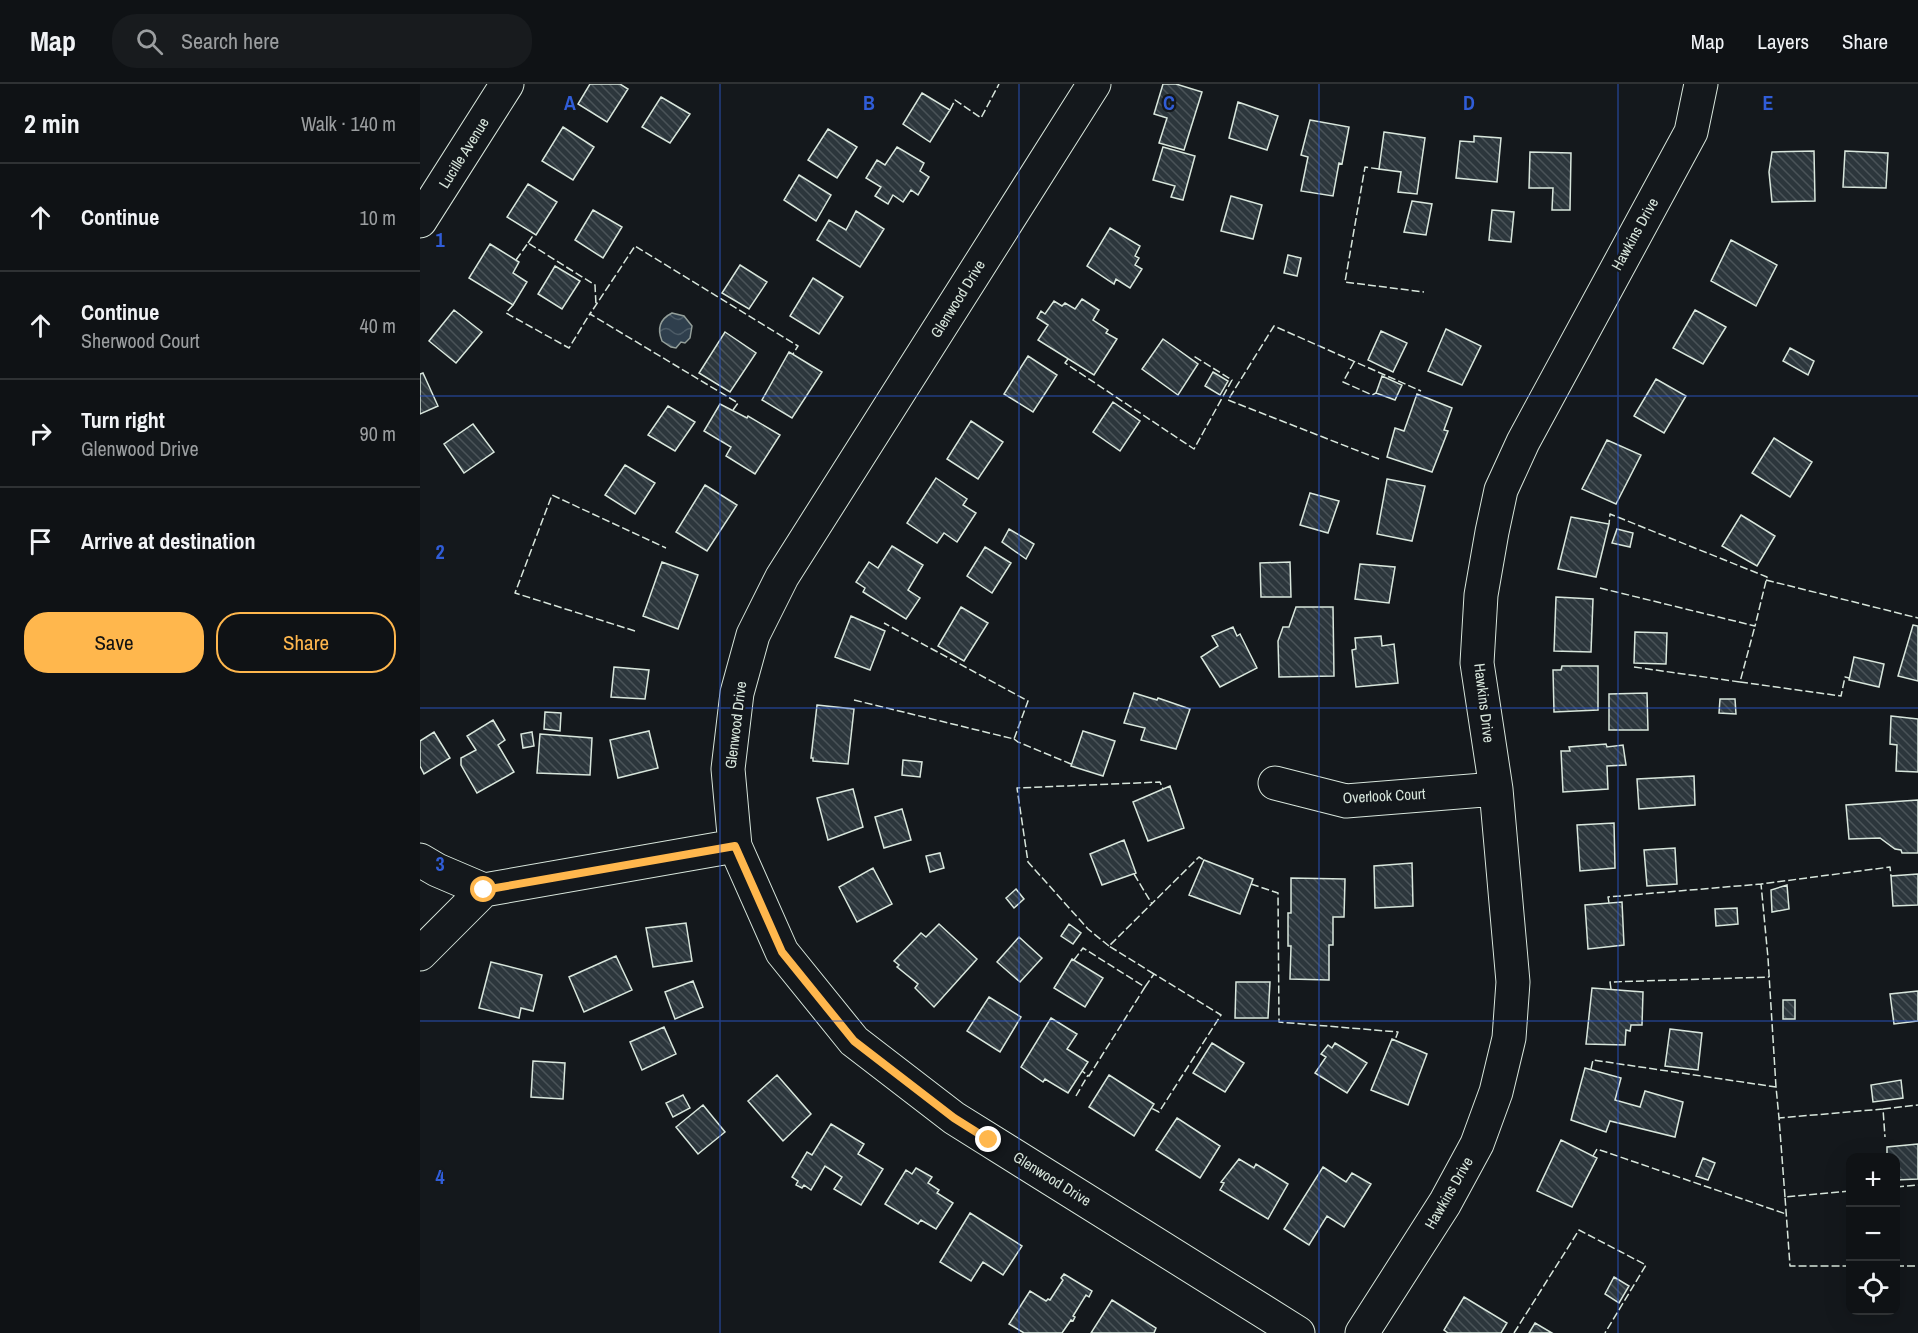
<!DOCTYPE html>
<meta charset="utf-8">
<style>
body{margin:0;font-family:"Archivo Narrow",sans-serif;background:#181b1e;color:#f1f3f6}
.controls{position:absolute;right:18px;bottom:18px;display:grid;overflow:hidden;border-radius:12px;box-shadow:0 6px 24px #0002}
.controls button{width:54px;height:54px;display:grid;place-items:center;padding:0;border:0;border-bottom:2px solid #2f3234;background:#0f1215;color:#f1f3f6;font:30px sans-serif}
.stop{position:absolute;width:18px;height:18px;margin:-14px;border:4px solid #ffb74d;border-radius:50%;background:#fff}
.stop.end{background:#ffb74d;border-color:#fff;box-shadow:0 2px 6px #0008}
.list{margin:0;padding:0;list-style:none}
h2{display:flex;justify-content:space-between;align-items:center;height:78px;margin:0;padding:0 24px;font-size:26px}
h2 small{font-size:20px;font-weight:400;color:#9b9ea0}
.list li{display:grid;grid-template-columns:39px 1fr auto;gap:18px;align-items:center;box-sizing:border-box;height:108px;padding:0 24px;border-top:2px solid #2f3234}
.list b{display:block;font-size:22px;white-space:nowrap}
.list p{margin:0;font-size:20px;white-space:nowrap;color:#9b9ea0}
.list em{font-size:20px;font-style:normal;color:#9b9ea0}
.actions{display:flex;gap:12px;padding:18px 24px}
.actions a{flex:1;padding:14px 0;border:2px solid #ffb74d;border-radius:24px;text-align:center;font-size:21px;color:#ffb74d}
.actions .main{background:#ffb74d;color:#111}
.icon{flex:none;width:33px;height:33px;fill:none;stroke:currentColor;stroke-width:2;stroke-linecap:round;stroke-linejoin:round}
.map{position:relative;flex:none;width:1498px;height:1249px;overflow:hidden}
header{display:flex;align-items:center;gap:36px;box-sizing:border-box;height:84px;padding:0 30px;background:#0f1215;border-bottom:2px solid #2f3234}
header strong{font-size:28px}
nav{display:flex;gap:33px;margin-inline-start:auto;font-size:21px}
.search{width:420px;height:54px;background:#181b1e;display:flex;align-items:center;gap:15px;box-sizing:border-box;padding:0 21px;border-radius:24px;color:#9b9ea0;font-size:22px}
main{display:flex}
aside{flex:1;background:#0f1215}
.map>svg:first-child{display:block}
.water{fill:url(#water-waves);stroke:#939e99;stroke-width:1.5}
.building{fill:url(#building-back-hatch);stroke:#d8e6dc;stroke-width:1.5}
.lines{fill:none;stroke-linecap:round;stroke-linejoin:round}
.minor-casing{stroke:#d8e6dc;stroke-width:35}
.minor{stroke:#14181c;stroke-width:33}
.fence{stroke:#d8e6dc;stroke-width:1.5;stroke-dasharray:8 3;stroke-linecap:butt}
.route{stroke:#ffb74d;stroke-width:8}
.grid{fill:none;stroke:#305dd8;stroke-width:1.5;stroke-opacity:0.55}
.labels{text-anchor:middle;stroke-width:4.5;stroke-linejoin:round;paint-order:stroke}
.street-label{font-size:15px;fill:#d8e6dc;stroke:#14181c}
.grid-label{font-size:20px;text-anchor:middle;font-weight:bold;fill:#305dd8;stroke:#14181c;stroke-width:4.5;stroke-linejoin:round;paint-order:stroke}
</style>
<header>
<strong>Map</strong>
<div class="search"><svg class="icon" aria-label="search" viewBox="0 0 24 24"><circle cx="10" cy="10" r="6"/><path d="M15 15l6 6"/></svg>Search here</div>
<nav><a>Map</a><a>Layers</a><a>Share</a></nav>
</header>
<main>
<aside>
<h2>2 min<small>Walk · 140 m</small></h2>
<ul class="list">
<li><svg class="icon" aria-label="ahead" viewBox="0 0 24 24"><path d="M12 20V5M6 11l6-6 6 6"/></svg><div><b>Continue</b></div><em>10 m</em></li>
<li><svg class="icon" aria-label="ahead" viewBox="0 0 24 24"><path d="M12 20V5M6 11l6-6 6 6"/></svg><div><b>Continue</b><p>Sherwood Court</p></div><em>40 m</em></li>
<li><svg class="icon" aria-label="right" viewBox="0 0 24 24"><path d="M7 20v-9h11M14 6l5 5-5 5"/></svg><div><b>Turn right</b><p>Glenwood Drive</p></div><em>90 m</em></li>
<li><svg class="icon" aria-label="arrive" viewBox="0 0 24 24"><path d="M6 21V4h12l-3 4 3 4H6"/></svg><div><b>Arrive at destination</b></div></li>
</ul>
<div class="actions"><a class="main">Save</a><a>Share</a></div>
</aside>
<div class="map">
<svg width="1498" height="1249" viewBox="0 0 1498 1249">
<defs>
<pattern id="water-waves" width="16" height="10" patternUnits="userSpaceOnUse" patternTransform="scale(1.5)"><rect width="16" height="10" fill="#2f3f4d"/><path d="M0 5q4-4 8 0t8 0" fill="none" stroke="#4c5b66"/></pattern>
<pattern id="building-back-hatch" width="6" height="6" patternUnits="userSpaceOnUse" patternTransform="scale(1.5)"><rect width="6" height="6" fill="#2c363c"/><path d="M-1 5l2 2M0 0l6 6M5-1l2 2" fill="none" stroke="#4a5358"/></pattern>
</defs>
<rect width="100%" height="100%" fill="#14181c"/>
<path class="water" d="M 252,229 L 264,232 L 272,242 L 270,254 L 265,259 L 261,258 L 256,264 L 251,263 L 242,257 C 237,245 240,235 252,229 Z"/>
<path class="building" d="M 170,0 L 200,0 L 208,5 L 187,38 L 158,20 Z
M 743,0 L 756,0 L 782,8 L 764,66 L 739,59 L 747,34 L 734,30 Z
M 502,9 L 530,26 L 510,58 L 483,40 Z
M 241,13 L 270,30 L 250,59 L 222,43 Z
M 818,18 L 858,32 L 847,66 L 809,54 Z
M 890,36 L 929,43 L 922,80 L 919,79 L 913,112 L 881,107 L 888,73 L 881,71 Z
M 143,43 L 174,63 L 153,96 L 122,77 Z
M 408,45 L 437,63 L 417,94 L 388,76 Z
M 964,48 L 1005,54 L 997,110 L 978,108 L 981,88 L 959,85 Z
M 1054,52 L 1081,54 L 1077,98 L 1036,94 L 1040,57 L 1054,58 Z
M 477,63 L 504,79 L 500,87 L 509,93 L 498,111 L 491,106 L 483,118 L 473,111 L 468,120 L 455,112 L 461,103 L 446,94 L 457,76 L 465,81 Z
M 743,63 L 775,72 L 763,116 L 751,113 L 755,102 L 733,96 Z
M 1394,67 L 1395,117 L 1352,118 L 1349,88 L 1352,68 Z
M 1425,67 L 1468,69 L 1466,104 L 1423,103 Z
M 1110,68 L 1151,69 L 1150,126 L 1132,126 L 1133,104 L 1109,104 Z
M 379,91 L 411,111 L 396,137 L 364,116 Z
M 108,100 L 137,118 L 116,151 L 87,133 Z
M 811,112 L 842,121 L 833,155 L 801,147 Z
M 992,117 L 1012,120 L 1006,151 L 984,148 Z
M 173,126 L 202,143 L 183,174 L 155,156 Z
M 1072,126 L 1094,128 L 1091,158 L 1069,156 Z
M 436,127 L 464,145 L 440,183 L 397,156 L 409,136 L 426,146 Z
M 690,144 L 720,162 L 715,172 L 719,174 L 715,181 L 722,185 L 710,204 L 696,195 L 694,200 L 667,182 Z
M 1311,156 L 1357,181 L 1336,222 L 1291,197 Z
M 70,160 L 99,178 L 93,189 L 107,198 L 93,221 L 49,194 Z
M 868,171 L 881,174 L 877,192 L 864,189 Z
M 320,181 L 347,198 L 329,225 L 302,209 Z
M 135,182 L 160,197 L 142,225 L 118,210 Z
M 393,194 L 423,213 L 399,250 L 370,232 Z
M 662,215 L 679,226 L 673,236 L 688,246 L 686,249 L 697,255 L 674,291 L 618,256 L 628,241 L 617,234 L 621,227 L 625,230 L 634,217 L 642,222 L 645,219 L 655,225 Z
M 34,226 L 62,248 L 36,279 L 9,257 Z
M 1275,226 L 1306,243 L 1283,280 L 1253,264 Z
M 1026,245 L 1061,262 L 1042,301 L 1008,287 Z
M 961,247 L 987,259 L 973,288 L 948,276 Z
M 305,248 L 336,269 L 310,308 L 279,289 Z
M 743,255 L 778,280 L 758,311 L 722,285 Z
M 1370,264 L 1394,277 L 1388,291 L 1363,277 Z
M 369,268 L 402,288 L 372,334 L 342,316 Z
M 608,272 L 637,291 L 613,328 L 584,310 Z
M 793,288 L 808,297 L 800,311 L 785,302 Z
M 3,289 L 18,322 L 0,330 L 0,290 Z
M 962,292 L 982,301 L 975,316 L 956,309 Z
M 1236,295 L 1266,312 L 1244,349 L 1214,332 Z
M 997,310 L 1032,324 L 1024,346 L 1028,347 L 1012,388 L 967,373 L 975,344 L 984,347 Z
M 693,318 L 720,337 L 700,367 L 673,348 Z
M 300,320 L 327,334 L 328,332 L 360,351 L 335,390 L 306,372 L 311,363 L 284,347 Z
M 248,322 L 275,338 L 255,367 L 228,351 Z
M 551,337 L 583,358 L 558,395 L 527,375 Z
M 53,340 L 74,368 L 44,389 L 24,360 Z
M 1354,354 L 1392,378 L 1370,413 L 1332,389 Z
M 1187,356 L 1221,371 L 1196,420 L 1162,405 Z
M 205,381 L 235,399 L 215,430 L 185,411 Z
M 516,394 L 547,415 L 543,421 L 556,429 L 537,458 L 524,449 L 517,459 L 487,439 Z
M 967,395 L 1005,402 L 992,457 L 957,450 Z
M 285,401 L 317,421 L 287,467 L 256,448 Z
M 890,409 L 919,417 L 908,449 L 880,441 Z
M 1321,431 L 1355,452 L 1337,482 L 1302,462 Z
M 1151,433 L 1189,440 L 1176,493 L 1138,485 Z
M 589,445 L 614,460 L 606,475 L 582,458 Z
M 1197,445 L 1213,449 L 1210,463 L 1192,459 Z
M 472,462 L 503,481 L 488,506 L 500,514 L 486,535 L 443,508 L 445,504 L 436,498 L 449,478 L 458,484 Z
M 565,463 L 591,479 L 572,509 L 547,492 Z
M 242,478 L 278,491 L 258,545 L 223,532 Z
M 870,478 L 871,513 L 841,513 L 840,479 Z
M 940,480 L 975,483 L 969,519 L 935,515 Z
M 1136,513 L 1173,515 L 1171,568 L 1134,567 Z
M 541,523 L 568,539 L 544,577 L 518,562 Z
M 876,523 L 913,523 L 914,592 L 859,593 L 858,557 L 863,543 L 869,543 Z
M 431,532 L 465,547 L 450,586 L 415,573 Z
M 1493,541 L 1498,542 L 1498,597 L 1478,592 Z
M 813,543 L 817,552 L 820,550 L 837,584 L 800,603 L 781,573 L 798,562 L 792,552 Z
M 1215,548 L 1247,549 L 1246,580 L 1214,579 Z
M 961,552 L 962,562 L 974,560 L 978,599 L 936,603 L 932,566 L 936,565 L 935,554 Z
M 1434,573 L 1464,580 L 1459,603 L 1429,596 Z
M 1142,582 L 1178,582 L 1178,626 L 1134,628 L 1133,586 L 1141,586 Z
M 194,583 L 229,586 L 225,615 L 191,613 Z
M 714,609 L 737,616 L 738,614 L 770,625 L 756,665 L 721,656 L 725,644 L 704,639 Z
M 1227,609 L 1228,646 L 1189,646 L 1189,610 Z
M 1300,615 L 1315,615 L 1316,630 L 1299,629 Z
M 397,621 L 434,625 L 428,680 L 393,677 L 393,674 L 391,674 Z
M 125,628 L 141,629 L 140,647 L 124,645 Z
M 1471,632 L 1498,635 L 1498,688 L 1476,687 L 1477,661 L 1470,660 Z
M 73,636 L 85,656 L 78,661 L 94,688 L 57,709 L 41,681 L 41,674 L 56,666 L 47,652 Z
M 229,647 L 238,684 L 198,694 L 190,656 Z
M 663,647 L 695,657 L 683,692 L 651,682 Z
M 14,648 L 30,674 L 4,690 L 0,682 L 0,657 Z
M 112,648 L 114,662 L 103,664 L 101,650 Z
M 120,650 L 172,654 L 170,691 L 117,689 Z
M 1186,660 L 1187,663 L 1203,661 L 1206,681 L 1187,682 L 1188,705 L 1143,708 L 1141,667 L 1150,667 L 1149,663 Z
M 483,676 L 502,678 L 500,693 L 482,691 Z
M 1274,692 L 1275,721 L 1219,725 L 1217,695 Z
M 750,702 L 764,744 L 728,757 L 713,718 Z
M 433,705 L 443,743 L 408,756 L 397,714 Z
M 1498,716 L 1498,769 L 1482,769 L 1481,766 L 1475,765 L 1460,754 L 1429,755 L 1426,721 Z
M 482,725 L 491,756 L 464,764 L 455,733 Z
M 1194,739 L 1195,784 L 1160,787 L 1157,741 Z
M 704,756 L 716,789 L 682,801 L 670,770 Z
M 1255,764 L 1257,800 L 1227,802 L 1224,766 Z
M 520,769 L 524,784 L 510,788 L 506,772 Z
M 784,776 L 833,795 L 820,830 L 769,811 Z
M 992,779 L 993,822 L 955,824 L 954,782 Z
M 453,784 L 472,820 L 437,838 L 419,803 Z
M 1498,790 L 1498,821 L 1473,822 L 1471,792 Z
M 871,794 L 925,795 L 924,833 L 913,833 L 913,861 L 909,861 L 909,896 L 870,895 L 871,862 L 868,862 L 868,829 L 871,829 Z
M 1367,801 L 1369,825 L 1352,828 L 1351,806 Z
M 596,805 L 604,815 L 594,824 L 586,814 Z
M 1202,818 L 1204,861 L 1168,865 L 1165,821 Z
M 1317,824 L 1318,840 L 1296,842 L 1295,825 Z
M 266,839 L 272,877 L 233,883 L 226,844 Z
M 519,840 L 557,875 L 514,923 L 495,904 L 498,900 L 477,883 L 479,881 L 474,877 L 501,849 L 506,853 Z
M 649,840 L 661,849 L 653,860 L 641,852 Z
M 599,853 L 622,874 L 600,898 L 577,878 Z
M 196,872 L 212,906 L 164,928 L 149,893 Z
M 652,875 L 683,894 L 665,923 L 634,904 Z
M 71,878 L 122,891 L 113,927 L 101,924 L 99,934 L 59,924 Z
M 273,897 L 283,923 L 255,935 L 245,908 Z
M 816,898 L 850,898 L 848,934 L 815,934 Z
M 1172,904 L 1223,908 L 1222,941 L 1211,941 L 1210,947 L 1206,946 L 1205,961 L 1166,960 Z
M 1498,907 L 1498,937 L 1474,940 L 1470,910 Z
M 569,913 L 601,933 L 580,968 L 547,947 Z
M 1363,916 L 1375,916 L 1375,935 L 1363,935 Z
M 631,934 L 657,950 L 647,965 L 668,978 L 648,1009 L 625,995 L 623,998 L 601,983 Z
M 244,943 L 256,970 L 222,986 L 210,958 Z
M 1250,945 L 1282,949 L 1278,986 L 1245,982 Z
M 972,955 L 1007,970 L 988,1021 L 951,1006 Z
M 792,959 L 824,979 L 805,1008 L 773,989 Z
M 915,959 L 947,979 L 927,1009 L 895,989 L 906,973 L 901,970 L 908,961 L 912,964 Z
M 113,977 L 145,979 L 143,1015 L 111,1013 Z
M 1165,984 L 1201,994 L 1195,1016 L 1220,1023 L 1225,1007 L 1263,1018 L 1255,1053 L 1190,1037 L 1186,1048 L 1151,1036 Z
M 357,991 L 391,1030 L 363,1057 L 328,1017 Z
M 689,991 L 734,1020 L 714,1052 L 669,1023 Z
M 1481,996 L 1483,1014 L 1453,1018 L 1451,1001 Z
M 263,1011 L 270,1024 L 253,1033 L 246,1019 Z
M 283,1021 L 305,1048 L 278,1070 L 256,1043 Z
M 757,1034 L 800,1062 L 780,1094 L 736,1066 Z
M 411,1040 L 444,1060 L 438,1070 L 463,1085 L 441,1121 L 414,1105 L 422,1093 L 405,1082 L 391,1106 L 384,1101 L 382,1104 L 376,1101 L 378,1097 L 372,1093 L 387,1068 L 392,1071 Z
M 1141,1056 L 1177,1074 L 1152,1123 L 1117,1107 Z
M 1498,1060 L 1498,1095 L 1476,1096 L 1476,1074 L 1467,1074 L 1467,1063 Z
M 1283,1074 L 1295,1079 L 1288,1096 L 1276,1092 Z
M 819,1075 L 834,1084 L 836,1080 L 868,1100 L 848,1135 L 800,1106 L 804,1099 L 801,1098 Z
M 903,1083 L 926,1098 L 932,1089 L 951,1100 L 924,1143 L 907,1132 L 889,1161 L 864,1145 Z
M 496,1084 L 512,1093 L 508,1099 L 519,1106 L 517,1109 L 533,1119 L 516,1145 L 501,1136 L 498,1140 L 465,1120 L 486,1086 L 492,1090 Z
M 550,1129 L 602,1162 L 583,1191 L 563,1178 L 551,1197 L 520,1178 Z
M 644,1190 L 672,1207 L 669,1213 L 666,1211 L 653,1232 L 655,1233 L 653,1237 L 651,1236 L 642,1249 L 604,1249 L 589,1240 L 610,1207 L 626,1217 L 628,1215 L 630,1216 L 643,1196 L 641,1194 Z
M 1194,1193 L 1209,1202 L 1199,1219 L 1185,1210 Z
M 1044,1213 L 1087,1239 L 1081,1249 L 1028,1249 L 1024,1246 Z
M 692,1216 L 736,1244 L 734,1249 L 671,1249 Z
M 1115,1239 L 1132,1249 L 1109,1249 Z"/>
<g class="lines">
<defs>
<path id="minor" d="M 674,0 L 362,493 L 333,551 L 317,609 L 308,685 L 315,762 L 362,868 L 434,957 L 534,1034 L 878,1249
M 0,137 L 87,0
M 855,699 L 926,717 L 1076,705
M 0,776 L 17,786 L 64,806 L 315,762
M 0,870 L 64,806
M 942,1249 L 1025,1119 L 1057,1060 L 1076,1008 L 1089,954 L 1093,898 L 1076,705 L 1057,579 L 1061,511 L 1072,448 L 1081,406 L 1103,358 L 1271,48 L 1281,0"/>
</defs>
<use href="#minor" class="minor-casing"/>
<use href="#minor" class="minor"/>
<path class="fence" d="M 530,26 L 535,16 L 561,34 L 579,0
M 959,85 L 945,83 L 925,198 L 1004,208
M 108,159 L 114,150
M 96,176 L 108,159 L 175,201 L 176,221
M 93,221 L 86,229 L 149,264 L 171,228
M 648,275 L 645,279 L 774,365 L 812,296 L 772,271
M 934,278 L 923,298 L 952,311 L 956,309
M 313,326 L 318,319 L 170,230 L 215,162 L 378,262 L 373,270
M 959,375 L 808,316 L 854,242 L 1001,307
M 1346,496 L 1498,534
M 1180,504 L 1335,542 L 1347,493 L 1190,430 L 1189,440
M 215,547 L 95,509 L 132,411 L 246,464
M 1214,583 L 1320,598 L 1335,542
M 1320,598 L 1421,612 L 1425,593 L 1429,594
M 434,616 L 594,655 L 608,617 L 464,539
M 594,655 L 598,658 L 651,680
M 714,790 L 732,820
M 831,800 L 858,809 L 859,938 L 978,948 L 975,956
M 1189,819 L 1188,813 L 1341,800
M 689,862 L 668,845 L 608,778 L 597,704 L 740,698 L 743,705
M 654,876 L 663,864 L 725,903 L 669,992 L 662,987
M 734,890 L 689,862 L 779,773 L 784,776
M 725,903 L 734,890 L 801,931 L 739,1028 L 731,1024
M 1191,905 L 1190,898 L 1349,893
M 1171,985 L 1173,976 L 1356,1003 L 1359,1034
M 1356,1003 L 1348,874 L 1341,800 L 1470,783 L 1471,792
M 656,1012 L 668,991
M 1463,1025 L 1498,1021
M 1173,1072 L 1177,1065 L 1366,1130
M 1476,1103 L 1498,1101
M 1430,1107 L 1365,1113 L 1370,1182 L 1430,1182
M 1365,1113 L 1359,1034 L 1463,1025 L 1465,1053
M 1476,1182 L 1498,1182
M 1094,1249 L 1159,1146 L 1226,1181 L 1185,1249"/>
</g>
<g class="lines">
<path class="route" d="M 64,806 L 315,762 L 362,868 L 434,957 L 534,1034 L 569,1056"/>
</g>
<path class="grid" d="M 300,0 L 300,1249M 599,0 L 599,1249M 899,0 L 899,1249M 1198,0 L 1198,1249M 0,312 L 1498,312M 0,624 L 1498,624M 0,937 L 1498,937"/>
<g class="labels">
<g class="street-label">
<text transform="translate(44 69) rotate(-58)" y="5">Lucille Avenue</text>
<text transform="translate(1215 150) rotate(-61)" y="5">Hawkins Drive</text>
<text transform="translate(538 215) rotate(-58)" y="5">Glenwood Drive</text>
<text transform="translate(1064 619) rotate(83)" y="5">Hawkins Drive</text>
<text transform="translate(316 641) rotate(-83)" y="5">Glenwood Drive</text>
<text transform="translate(964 712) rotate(-3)" y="5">Overlook Court</text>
<text transform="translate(632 1095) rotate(32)" y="5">Glenwood Drive</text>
<text transform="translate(1029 1109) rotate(-60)" y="5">Hawkins Drive</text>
</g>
</g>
<g class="grid-label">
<text x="150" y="26">A</text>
<text x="449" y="26">B</text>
<text x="749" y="26">C</text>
<text x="1049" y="26">D</text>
<text x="1348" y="26">E</text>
<text x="20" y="163">1</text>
<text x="20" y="475">2</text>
<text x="20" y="787">3</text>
<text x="20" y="1100">4</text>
</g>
</svg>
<div class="controls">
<button>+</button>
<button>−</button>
<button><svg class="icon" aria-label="locate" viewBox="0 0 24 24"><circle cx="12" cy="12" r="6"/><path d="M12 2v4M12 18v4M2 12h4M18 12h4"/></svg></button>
</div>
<div class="stop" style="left:64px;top:806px"></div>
<div class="stop end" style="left:569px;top:1056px"></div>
</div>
</main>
